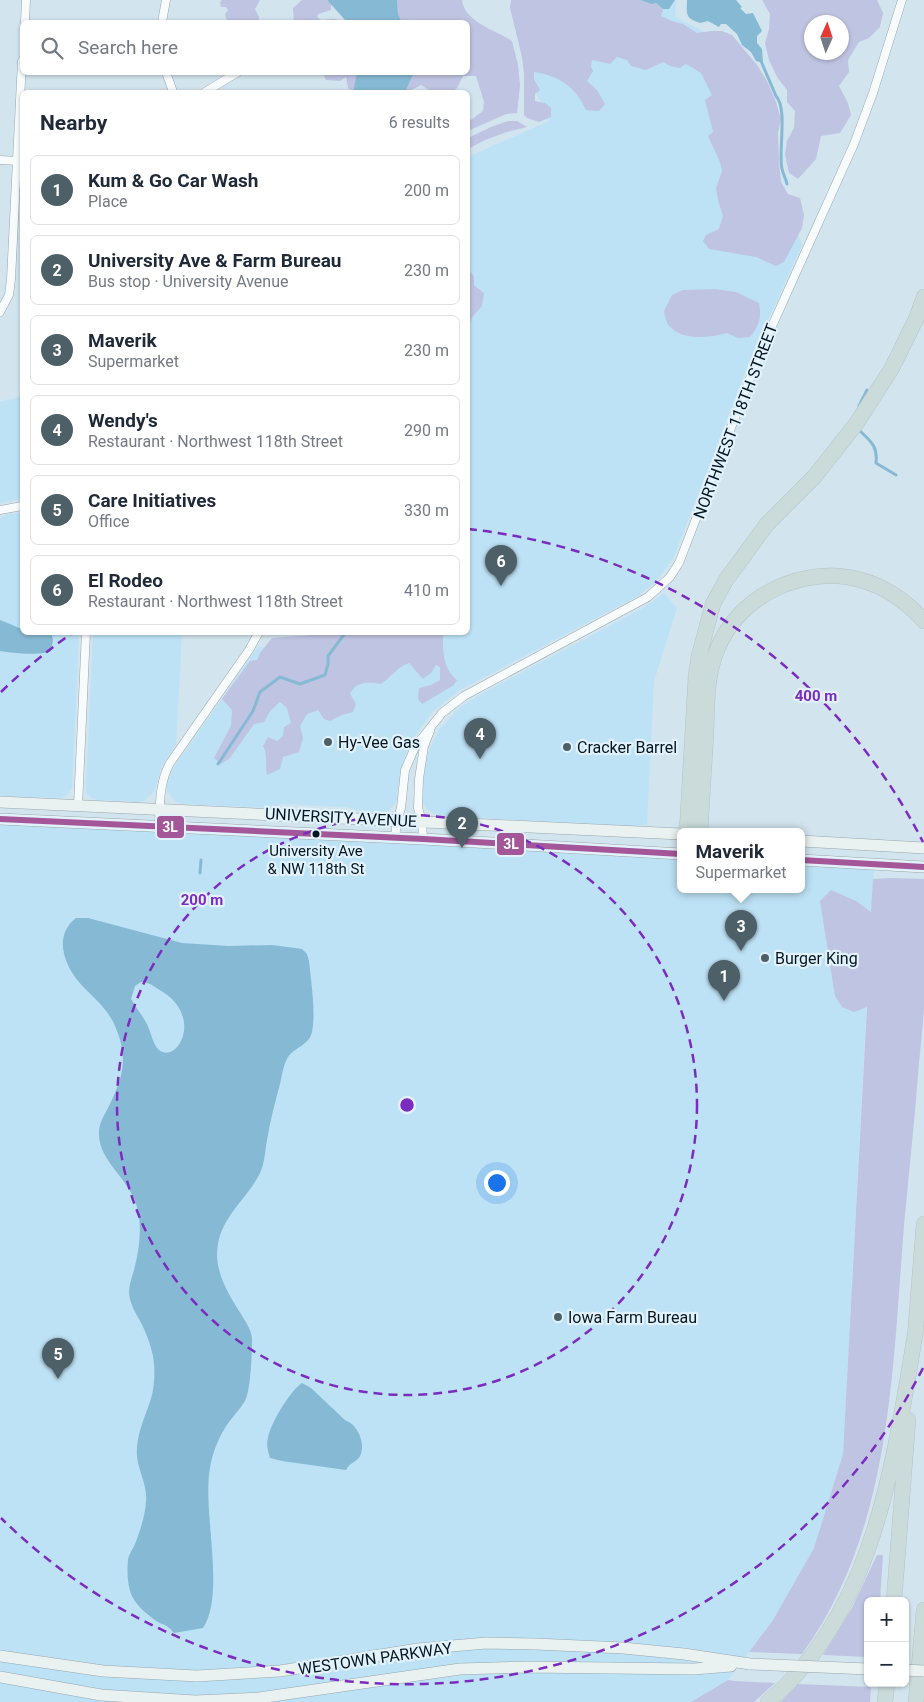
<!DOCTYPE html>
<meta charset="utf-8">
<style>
body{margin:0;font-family:Roboto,sans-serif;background:#f6f6f7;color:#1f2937}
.controls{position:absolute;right:15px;bottom:15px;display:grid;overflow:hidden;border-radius:8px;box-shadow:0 1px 4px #0004}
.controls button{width:45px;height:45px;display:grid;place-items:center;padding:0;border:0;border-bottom:1px solid #e0e1e3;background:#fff;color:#1f2937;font:25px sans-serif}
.compass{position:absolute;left:804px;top:15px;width:45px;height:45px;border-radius:50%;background:#fff;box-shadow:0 1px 4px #0004;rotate:3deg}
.you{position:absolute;left:496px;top:1182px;width:18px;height:18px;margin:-12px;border:4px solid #fff;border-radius:50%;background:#1a73e8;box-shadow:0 0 0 8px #1a73e833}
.badge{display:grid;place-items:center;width:32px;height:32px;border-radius:50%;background:#4d5f67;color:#fff;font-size:16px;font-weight:700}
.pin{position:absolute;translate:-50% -41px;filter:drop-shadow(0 1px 2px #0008)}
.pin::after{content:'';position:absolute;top:26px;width:18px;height:15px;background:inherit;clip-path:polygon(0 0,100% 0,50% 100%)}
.popup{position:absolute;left:677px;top:828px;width:128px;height:65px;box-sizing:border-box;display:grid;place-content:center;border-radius:8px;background:#fff;filter:drop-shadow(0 1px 4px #0005);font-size:16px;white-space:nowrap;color:#747a83}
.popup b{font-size:19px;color:#1f2937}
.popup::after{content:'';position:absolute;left:50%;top:100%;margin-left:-10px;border:10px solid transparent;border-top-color:#fff}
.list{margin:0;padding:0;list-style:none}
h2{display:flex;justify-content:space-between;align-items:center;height:65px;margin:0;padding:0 20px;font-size:21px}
h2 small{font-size:16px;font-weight:400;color:#747a83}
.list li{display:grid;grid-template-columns:32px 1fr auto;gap:15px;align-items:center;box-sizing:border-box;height:70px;margin:0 10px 10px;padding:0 10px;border:1px solid #e0e1e3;border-radius:8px}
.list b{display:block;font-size:19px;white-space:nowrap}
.list p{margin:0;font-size:16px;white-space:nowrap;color:#747a83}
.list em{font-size:16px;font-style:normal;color:#747a83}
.icon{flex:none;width:28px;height:28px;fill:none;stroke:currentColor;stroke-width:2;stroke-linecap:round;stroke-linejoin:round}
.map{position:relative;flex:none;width:924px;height:1702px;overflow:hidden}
.search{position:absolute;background:#fff;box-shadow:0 1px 4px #0004;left:20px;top:20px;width:450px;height:55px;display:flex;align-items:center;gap:12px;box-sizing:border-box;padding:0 18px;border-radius:8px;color:#747a83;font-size:19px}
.panel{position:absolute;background:#fff;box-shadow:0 1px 4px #0004;left:20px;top:90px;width:450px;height:545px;border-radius:8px}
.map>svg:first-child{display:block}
.built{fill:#bde2f5}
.green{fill:#bfc4e2;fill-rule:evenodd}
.water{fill:#86b9d3;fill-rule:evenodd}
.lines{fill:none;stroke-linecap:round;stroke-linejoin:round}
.stream{stroke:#86b9d3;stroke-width:3}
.street-casing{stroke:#96a6af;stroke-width:9}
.secondary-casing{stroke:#96a6af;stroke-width:12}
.highway-casing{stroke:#b9c3c7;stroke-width:16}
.street{stroke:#f8fbfc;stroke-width:8}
.secondary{stroke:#eaf2f1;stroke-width:11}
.highway{stroke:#cadbd9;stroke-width:15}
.secondary-bridge-casing{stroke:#96a6af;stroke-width:12;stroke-linecap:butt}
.secondary-bridge{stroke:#eaf2f1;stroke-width:11}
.bus-1-casing{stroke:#e1f2fc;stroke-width:10}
.bus-1{stroke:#a35798;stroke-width:6}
.ring{fill:none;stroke:#7b2cbf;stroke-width:2.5;stroke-dasharray:9 6}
.poi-dot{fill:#4d5f67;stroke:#e1f2fc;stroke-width:2}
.bus-dot{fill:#06171f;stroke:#e1f2fc;stroke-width:2}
.labels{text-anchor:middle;stroke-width:4.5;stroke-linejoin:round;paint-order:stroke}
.bus-label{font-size:15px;fill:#06171f;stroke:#e1f2fc}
.street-label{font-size:16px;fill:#06171f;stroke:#e1f2fc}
.poi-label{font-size:16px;fill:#06171f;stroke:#e1f2fc;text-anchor:start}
.centre{fill:#7b2cbf;stroke:#e1f2fc;stroke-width:2.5}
.ring-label{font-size:15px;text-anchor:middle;font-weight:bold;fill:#7b2cbf;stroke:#e1f2fc;stroke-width:4.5;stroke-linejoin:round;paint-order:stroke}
.line-badge{stroke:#e1f2fc;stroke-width:2}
.badge-label{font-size:14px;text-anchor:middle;font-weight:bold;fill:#fff}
</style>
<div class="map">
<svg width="924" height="1702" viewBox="0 0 924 1702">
<rect width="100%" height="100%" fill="#d2e4ee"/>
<path class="built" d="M 641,0 L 656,3 L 663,9 L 669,9 L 676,0 L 675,17 L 738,49 L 776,176 L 802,245 L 748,365 L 673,559 L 656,582 L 638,596 L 460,690 L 434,710 L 415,736 L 405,756 L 401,769 L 396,802 L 388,812 L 381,813 L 365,812 L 345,807 L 280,804 L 275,808 L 270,808 L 183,804 L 176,802 L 167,791 L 167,785 L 172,770 L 258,647 L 430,656 L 432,633 L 468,632 L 468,157 L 549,121 L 528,75 Z
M 22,396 L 22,499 L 0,503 L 0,402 Z
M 22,513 L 22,632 L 79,633 L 72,787 L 68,794 L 61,798 L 0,796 L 0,518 L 10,514 Z
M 664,593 L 677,608 L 654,681 L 647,825 L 637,826 L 438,816 L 427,809 L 423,802 L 423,790 L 425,768 L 428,752 L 439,730 L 459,708 L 485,692 L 643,608 Z
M 93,633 L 182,633 L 176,745 L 162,766 L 154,792 L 143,801 L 136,802 L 97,800 L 90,797 L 86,791 Z
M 0,819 L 681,854 L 681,890 L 801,890 L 801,860 L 874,864 L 843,1454 L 814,1548 L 773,1620 L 728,1680 L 691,1702 L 0,1702 Z"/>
<path class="green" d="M 222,0 L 260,0 L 255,9 L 259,17 L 259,22 L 225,22 L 227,21 L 225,14 L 228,10 L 226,7 L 221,7 L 220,2 Z
M 302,0 L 327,0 L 331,4 L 331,10 L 318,14 L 317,17 L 321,20 L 334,19 L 345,22 L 294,22 L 293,8 Z
M 397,0 L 462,0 C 464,22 496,30 512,41 L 518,65 L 520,85 L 517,113 L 506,114 L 468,131 L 468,122 L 483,111 L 484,102 L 476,76 L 463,76 L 457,88 L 452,92 L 432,92 L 421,85 L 408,92 L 405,92 L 414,73 L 468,72 L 468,22 L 402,22 L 398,14 Z
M 511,0 L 641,0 L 656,3 L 663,9 L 661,16 L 672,21 L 683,24 L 697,33 L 711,31 L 722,31 L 732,35 L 757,65 L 767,81 L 776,102 L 781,119 L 778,133 L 779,163 L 781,182 L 788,194 L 800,198 L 804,215 L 802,228 L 784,262 L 776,266 L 756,257 L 709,249 L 703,241 L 706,235 L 719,229 L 723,216 L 718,200 L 716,188 L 722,171 L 720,162 L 708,136 L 713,132 L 705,100 L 712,95 L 701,73 L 686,64 L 680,68 L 670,66 L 663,62 L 646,70 L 631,66 L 627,60 L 617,57 L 610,64 L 592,60 L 591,67 L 593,71 L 587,81 L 597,90 L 605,104 L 599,111 L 586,110 C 575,86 559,76 534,72 L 534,79 L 540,90 L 535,94 L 535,101 L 545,103 L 551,108 L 551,117 L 539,122 L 527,118 L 524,115 L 524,74 L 522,57 L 510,8 Z
M 762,0 L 877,0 L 883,13 L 880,27 L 869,38 L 859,42 L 848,60 L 849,72 L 839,86 L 848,103 L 851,115 L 840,133 L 821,136 L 816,159 L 798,179 L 789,173 L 785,155 L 787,141 L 794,128 L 795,111 L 787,102 L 787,90 L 777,77 L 769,60 L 765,43 L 769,29 L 770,14 ZM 812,22 L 842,22 L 842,52 L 812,52 Z
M 322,72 L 357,73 L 354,89 L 351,90 L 348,88 L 346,77 L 340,81 L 326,80 Z
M 508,121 L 517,121 L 527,127 L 507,132 L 485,140 L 468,149 L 468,138 L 491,127 Z
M 468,269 L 469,269 L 474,277 L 474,285 L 484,293 L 482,306 L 473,316 L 468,327 Z
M 715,289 L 736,292 L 759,303 C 762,317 759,326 750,337 L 738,338 L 727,333 C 709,338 683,341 669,326 C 666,322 665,316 664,311 L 672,295 L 683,290 Z
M 329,632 L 443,633 C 443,650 442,668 457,680 L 454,685 L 422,704 L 418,699 L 419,688 L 431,685 L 440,680 L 440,667 L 436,665 L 431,673 L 423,679 L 409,663 C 396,668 392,676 381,684 C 368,682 356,681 350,694 L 356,704 L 353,712 L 342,715 L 330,721 L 324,719 L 318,710 L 307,714 L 300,726 L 303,738 L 299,752 L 283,757 L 280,769 L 267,775 C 265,765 268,755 263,746 L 268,737 L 277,741 L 283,736 L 284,727 L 291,723 L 287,708 L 280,702 L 271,710 L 264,722 L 254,724 L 230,758 L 221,764 L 214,758 L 231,726 L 232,710 L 222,699 L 250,661 L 257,660 L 260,653 L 272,638 L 327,634 Z
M 890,878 L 924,879 C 924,922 924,965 924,1007 C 923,1025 921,1044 919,1063 C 915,1117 909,1171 904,1226 C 892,1372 892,1530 802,1654 L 749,1652 L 773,1620 L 814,1548 L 843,1454 L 867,1007 L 854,1012 L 842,1007 L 835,996 L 820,901 L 831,890 L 856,901 L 871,912 L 873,879 Z
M 877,1555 L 883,1555 L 880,1601 L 868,1601 L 868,1657 L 823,1655 L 852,1608 Z
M 728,1680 L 734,1681 L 775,1683 L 754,1702 L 691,1702 Z
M 798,1684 L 871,1687 L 870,1702 L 781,1702 Z"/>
<path class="water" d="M 327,0 L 397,0 L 398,14 L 402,22 L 347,22 Z
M 641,0 L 675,0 L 669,9 L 663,9 L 656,3 L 651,4 Z
M 687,0 L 736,0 L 742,7 L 740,8 L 746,14 L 753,13 L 762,31 L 757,36 L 757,43 L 762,49 L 763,63 L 756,61 L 751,52 L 742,45 L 737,34 L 726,24 L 721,24 L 719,27 L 708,21 L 700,23 C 684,18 687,13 687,0 Z
M 357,73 L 357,72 L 414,73 L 405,92 L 353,92 Z
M 0,620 L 22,629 L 22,632 L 51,633 L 53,640 L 51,651 C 40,656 12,653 0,651 Z
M 76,918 L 88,918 L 182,943 L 228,946 L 272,945 L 295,948 L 302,949 L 307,954 L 309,961 C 311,981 316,1013 312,1032 C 309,1046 293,1047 287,1059 C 283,1066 282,1076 280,1084 C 275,1103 270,1121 267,1140 C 265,1150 265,1163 260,1173 C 248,1198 223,1215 218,1244 C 213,1269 228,1294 241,1314 C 245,1321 251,1329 252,1338 C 252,1352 251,1389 245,1401 C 240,1409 234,1415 229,1422 C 220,1434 212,1453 210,1468 C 202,1511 226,1594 203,1628 L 174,1633 C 166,1623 163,1626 155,1620 C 148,1615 137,1606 133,1598 C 127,1587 127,1571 128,1559 C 129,1554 133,1549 135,1544 C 140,1531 145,1516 146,1502 C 148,1483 135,1467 137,1448 C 138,1429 147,1413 152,1395 C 155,1382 155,1368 153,1356 C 151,1347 148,1338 144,1329 C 139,1317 130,1307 129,1293 C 129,1285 132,1277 134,1270 C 139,1251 142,1230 138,1211 C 132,1179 97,1162 99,1131 C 99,1123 105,1114 109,1106 C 123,1077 129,1058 115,1026 C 107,1007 91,996 78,981 C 63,962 54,935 76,918 ZM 141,982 C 148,982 152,985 158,989 C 206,1015 177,1065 159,1050 C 153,1044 152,1036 149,1029 C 145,1018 137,1010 131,999 L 135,986 Z
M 302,1383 L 311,1388 L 346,1421 C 358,1424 366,1445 360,1456 C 357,1462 349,1463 346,1470 L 282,1461 L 270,1458 C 268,1451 266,1445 268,1438 C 270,1424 290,1391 302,1383 Z"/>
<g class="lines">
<path class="stream" d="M 761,61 L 776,96 C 788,109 778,151 782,169 C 783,174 786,179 787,184
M 859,406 L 867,390
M 858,429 C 870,441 878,445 876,463 L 896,475
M 218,764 L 253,711 L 260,692 L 280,677 L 300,684 L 325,675 L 328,664 L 328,656 L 346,632
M 200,873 L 201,860"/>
<defs>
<path id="street" d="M 25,22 L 26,0
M 162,22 L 166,0
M 166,72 L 173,92
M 205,92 L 238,72
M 0,160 L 18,161
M 0,312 L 9,295 L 11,279 L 22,61
M 0,510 L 22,506
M 78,806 L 86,632
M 159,826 C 160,804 159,783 170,763 L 249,650 L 259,632
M 395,838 L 397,820 L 401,808 L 405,770 L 415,747 L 442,713 L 464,696 L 648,597 L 670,577 L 679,563 L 759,355 L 854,144 L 873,93 L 902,0
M 423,839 L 422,821 L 418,808 L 419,779 L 424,746 L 430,731"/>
<path id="secondary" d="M 0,802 L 681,834
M 0,819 L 423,839 L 681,854
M 801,841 L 924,848
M 801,860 L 924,867
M 0,1656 L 103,1671 L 197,1676 L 280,1671 L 418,1649 L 486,1643 L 536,1644 L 623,1648 L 684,1654 L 750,1664
M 0,1677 L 101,1695 L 195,1701 L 259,1698 L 460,1669 L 527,1667 L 694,1669 L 731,1666"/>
<path id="highway" d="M 687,832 L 696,676 L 699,656 L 713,604 L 726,580 L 767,524 L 815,476 L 856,424 L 892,368 L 917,317 L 924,297
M 700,832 C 702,799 704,766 706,733 C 707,706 706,676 717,650 C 738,595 805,564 861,580 C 886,587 907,602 924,621
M 915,1338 L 924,1224
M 894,1601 L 908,1420
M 768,1702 C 876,1611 894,1459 916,1329
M 885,1702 L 887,1683
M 916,1702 L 924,1610"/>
</defs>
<use href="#street" class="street-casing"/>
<use href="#secondary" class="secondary-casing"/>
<use href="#highway" class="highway-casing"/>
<use href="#street" class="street"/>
<use href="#secondary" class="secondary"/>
<use href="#highway" class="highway"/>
<defs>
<path id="secondary-bridge" d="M 750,1664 L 868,1669
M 905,1670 L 924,1671"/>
</defs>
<use href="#secondary-bridge" class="secondary-bridge-casing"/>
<use href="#secondary-bridge" class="secondary-bridge"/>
<defs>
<path id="bus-1" d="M 0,819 L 423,839 L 681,854
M 801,860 L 924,867"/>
</defs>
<use href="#bus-1" class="bus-1-casing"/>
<use href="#bus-1" class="bus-1"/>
</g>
<g class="ring">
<circle cx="407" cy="1105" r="290"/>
<path d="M923 1368A579 579 0 0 1 1 1518M1 692A579 579 0 0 1 71 634M468 529A579 579 0 0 1 923 842"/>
</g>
<g class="poi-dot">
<circle cx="328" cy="742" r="5"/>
<circle cx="567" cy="747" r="5"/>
<circle cx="765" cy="958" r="5"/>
<circle cx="558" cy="1317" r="5"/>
</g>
<circle class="bus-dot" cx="316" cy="834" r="4.5"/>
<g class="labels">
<g class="bus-label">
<text x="316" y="856">University Ave<tspan x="316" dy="18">&amp; NW 118th St</tspan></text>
</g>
<g class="street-label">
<text transform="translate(735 421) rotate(-69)" y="6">NORTHWEST 118TH STREET</text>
<text transform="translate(341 817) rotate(3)" y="6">UNIVERSITY AVENUE</text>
<text transform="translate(375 1658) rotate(-8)" y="6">WESTOWN PARKWAY</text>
</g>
<g class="poi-label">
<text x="338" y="748">Hy-Vee Gas</text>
<text x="577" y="753">Cracker Barrel</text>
<text x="775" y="964">Burger King</text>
<text x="568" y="1323">Iowa Farm Bureau</text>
</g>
</g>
<circle cx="407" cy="1105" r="8" class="centre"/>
<g class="ring-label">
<text x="816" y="701">400 m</text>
<text x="202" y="905">200 m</text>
</g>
<g class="line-badge">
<rect x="156" y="815" width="29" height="24" rx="5" fill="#a35798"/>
<rect x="496" y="832" width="29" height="24" rx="5" fill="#a35798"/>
</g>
<g class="badge-label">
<text x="170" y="832">3L</text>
<text x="511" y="849">3L</text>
</g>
</svg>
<div class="controls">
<button>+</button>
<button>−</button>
</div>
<svg class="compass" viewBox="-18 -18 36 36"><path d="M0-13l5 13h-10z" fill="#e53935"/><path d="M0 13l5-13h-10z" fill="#747a83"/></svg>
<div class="you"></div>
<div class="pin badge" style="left:724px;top:1001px">1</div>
<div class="pin badge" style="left:462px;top:848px">2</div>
<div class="pin badge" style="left:741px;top:951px">3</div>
<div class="popup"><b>Maverik</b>Supermarket</div>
<div class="pin badge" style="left:480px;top:759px">4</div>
<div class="pin badge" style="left:58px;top:1379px">5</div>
<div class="pin badge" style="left:501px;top:586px">6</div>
<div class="search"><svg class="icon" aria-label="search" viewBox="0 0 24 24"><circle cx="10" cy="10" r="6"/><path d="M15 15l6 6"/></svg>Search here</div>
<section class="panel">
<h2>Nearby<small>6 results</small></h2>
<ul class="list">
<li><span class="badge">1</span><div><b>Kum &amp; Go Car Wash</b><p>Place</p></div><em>200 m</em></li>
<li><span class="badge">2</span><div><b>University Ave &amp; Farm Bureau</b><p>Bus stop · University Avenue</p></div><em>230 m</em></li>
<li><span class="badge">3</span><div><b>Maverik</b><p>Supermarket</p></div><em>230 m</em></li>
<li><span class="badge">4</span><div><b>Wendy's</b><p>Restaurant · Northwest 118th Street</p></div><em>290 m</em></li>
<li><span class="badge">5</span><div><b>Care Initiatives</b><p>Office</p></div><em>330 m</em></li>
<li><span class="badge">6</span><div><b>El Rodeo</b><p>Restaurant · Northwest 118th Street</p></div><em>410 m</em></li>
</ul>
</section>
</div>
